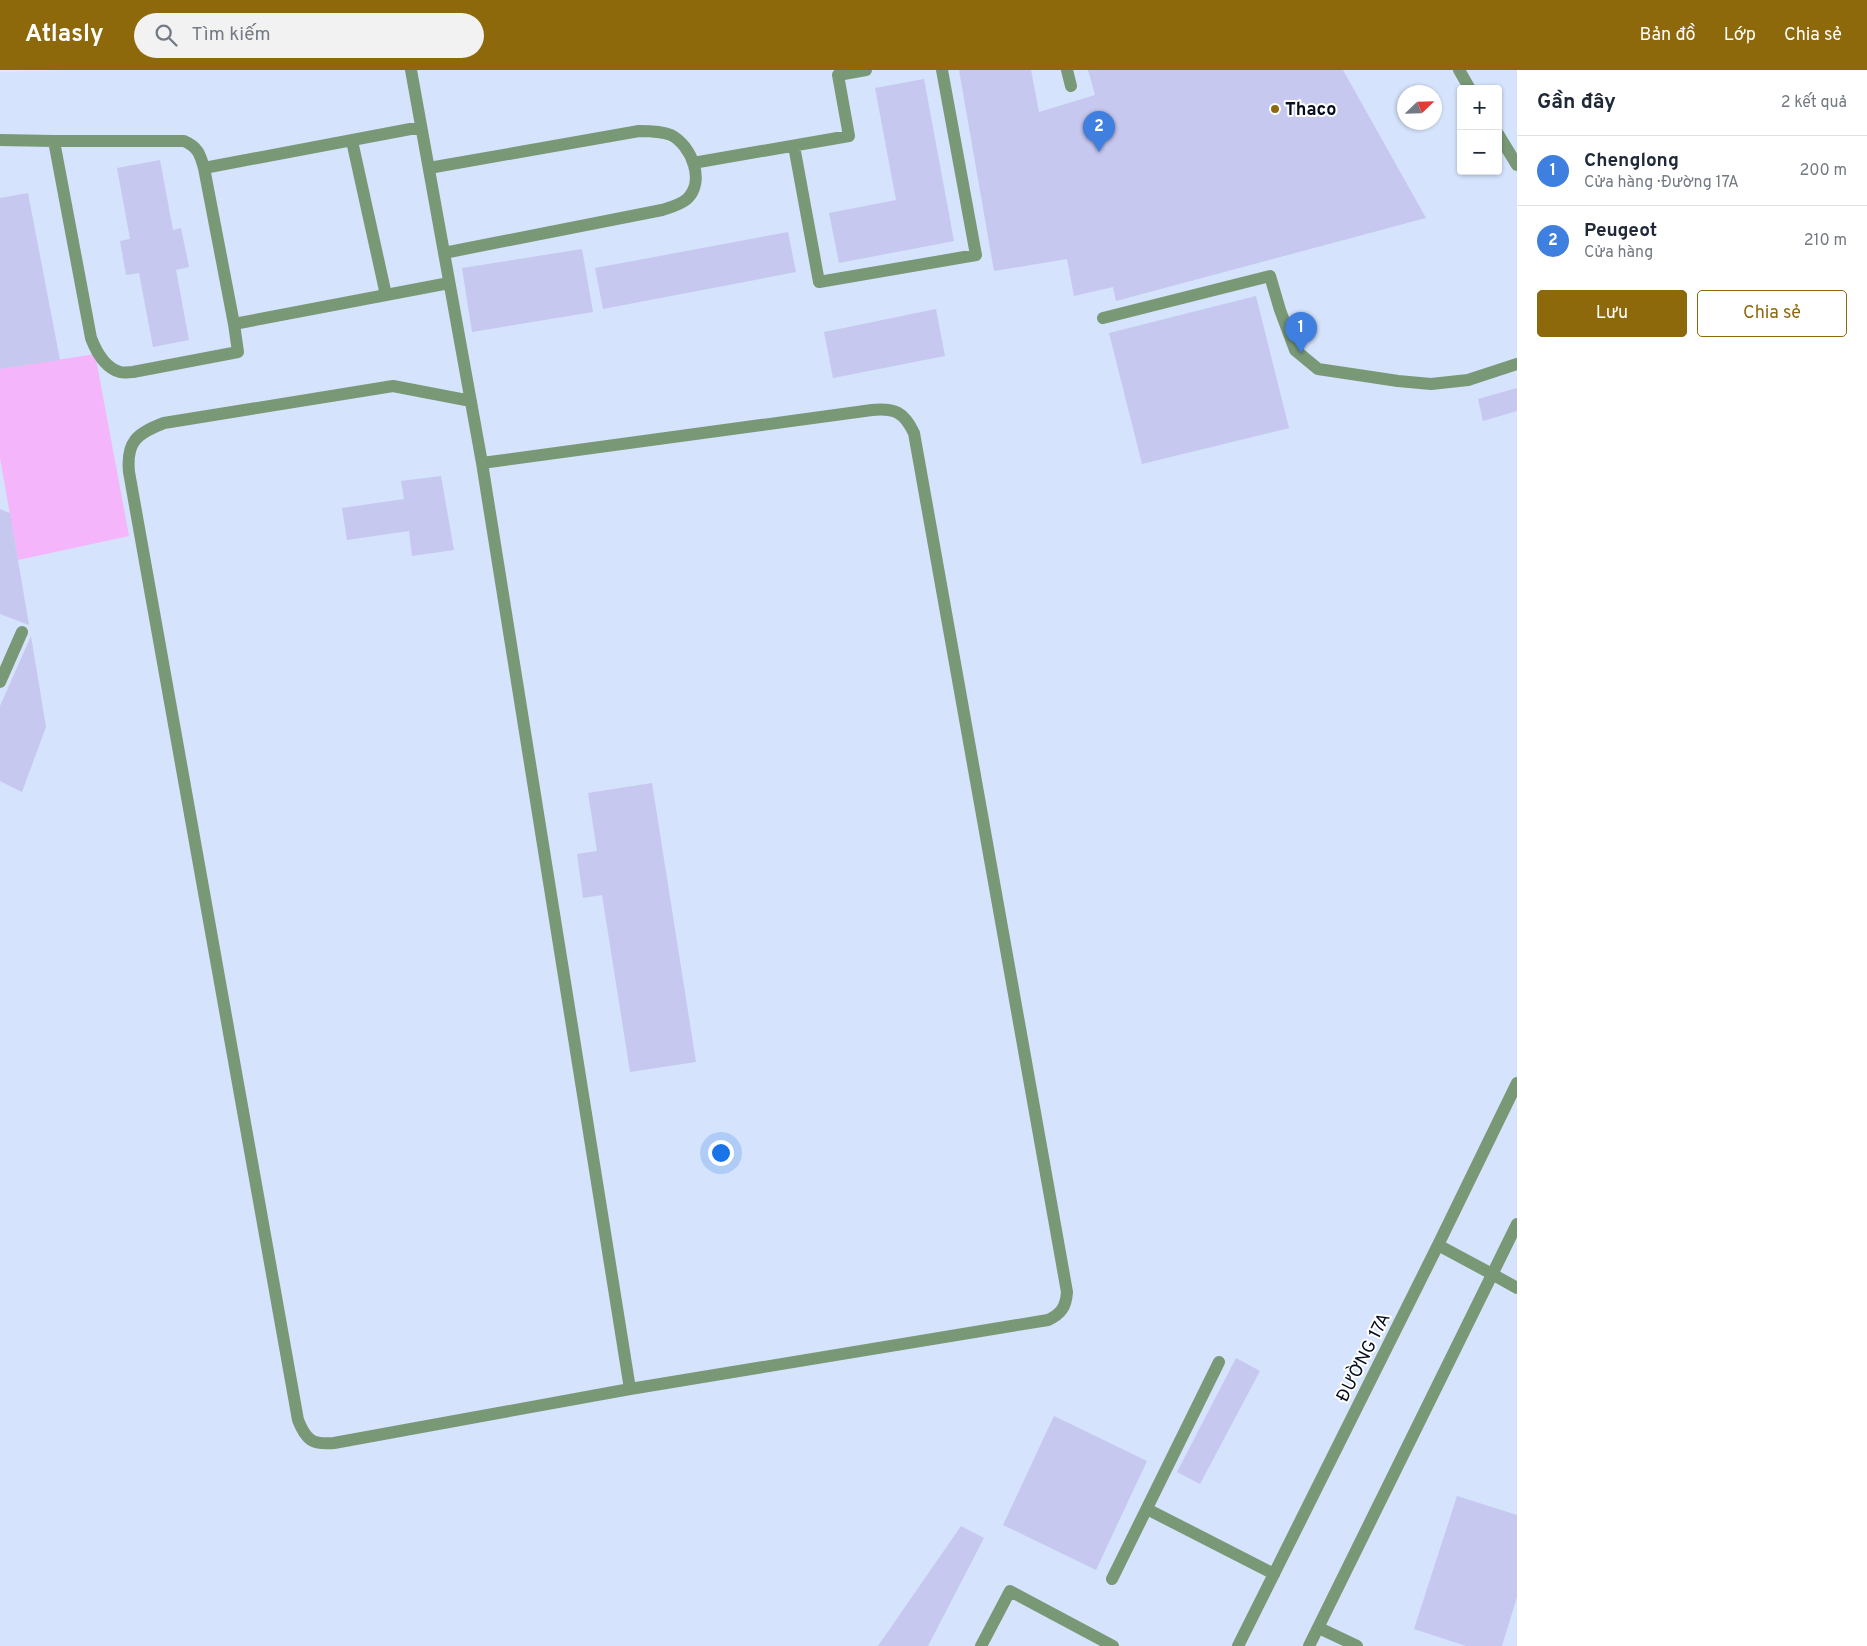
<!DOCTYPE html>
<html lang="vi">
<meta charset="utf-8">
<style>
body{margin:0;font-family:Overpass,sans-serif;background:#f2f2f3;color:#1f2937}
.controls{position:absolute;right:15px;top:15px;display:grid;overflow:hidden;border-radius:5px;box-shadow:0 1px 4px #0004}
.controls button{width:45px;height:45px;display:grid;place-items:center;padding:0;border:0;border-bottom:1px solid #e0e1e3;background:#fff;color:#1f2937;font:25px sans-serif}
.compass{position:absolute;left:1397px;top:15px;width:45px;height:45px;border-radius:50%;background:#fff;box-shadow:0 1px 4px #0004;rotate:67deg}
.you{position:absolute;left:720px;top:1082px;width:18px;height:18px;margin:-12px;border:4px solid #fff;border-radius:50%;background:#1a73e8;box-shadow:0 0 0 8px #1a73e833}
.badge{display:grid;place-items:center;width:32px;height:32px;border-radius:50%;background:#8e690c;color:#fff;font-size:16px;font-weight:700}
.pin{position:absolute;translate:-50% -41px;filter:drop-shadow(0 1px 2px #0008)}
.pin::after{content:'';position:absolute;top:26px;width:18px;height:15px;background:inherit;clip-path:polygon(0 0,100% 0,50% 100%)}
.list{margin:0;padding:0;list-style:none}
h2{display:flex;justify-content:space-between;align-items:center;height:65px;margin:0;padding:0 20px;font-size:21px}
h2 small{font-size:16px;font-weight:400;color:#747a83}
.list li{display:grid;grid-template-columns:32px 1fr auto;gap:15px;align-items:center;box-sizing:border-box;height:70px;padding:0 20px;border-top:1px solid #e0e1e3}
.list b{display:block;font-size:19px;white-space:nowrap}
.list p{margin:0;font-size:16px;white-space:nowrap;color:#747a83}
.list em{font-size:16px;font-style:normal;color:#747a83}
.actions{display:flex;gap:10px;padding:15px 20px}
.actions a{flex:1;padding:11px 0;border:1px solid #8e690c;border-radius:5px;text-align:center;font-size:18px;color:#8e690c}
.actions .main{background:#8e690c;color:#fff}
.icon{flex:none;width:28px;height:28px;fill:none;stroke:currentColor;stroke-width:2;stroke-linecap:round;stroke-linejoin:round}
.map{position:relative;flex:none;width:1517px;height:1576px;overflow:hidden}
header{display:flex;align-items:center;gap:30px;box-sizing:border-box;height:70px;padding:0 25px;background:#8e690c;color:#fff}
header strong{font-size:24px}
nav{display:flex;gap:28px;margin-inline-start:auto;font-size:18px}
.search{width:350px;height:45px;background:#f2f2f3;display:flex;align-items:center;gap:12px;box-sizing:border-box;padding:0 18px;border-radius:28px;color:#747a83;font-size:19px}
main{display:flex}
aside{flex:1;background:#fff}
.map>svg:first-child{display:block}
.built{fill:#d5e3fc;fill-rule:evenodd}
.green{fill:#f4b5fa}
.building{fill:#c6c8f0}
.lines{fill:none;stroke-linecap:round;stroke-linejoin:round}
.service{stroke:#789876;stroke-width:12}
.minor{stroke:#789876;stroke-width:12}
.poi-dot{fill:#8e690c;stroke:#fff;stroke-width:2}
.labels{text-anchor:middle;stroke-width:4;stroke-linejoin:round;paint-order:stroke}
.poi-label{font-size:18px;font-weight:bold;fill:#040c1f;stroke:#fff;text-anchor:start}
.street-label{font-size:18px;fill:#040c1f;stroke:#fff}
</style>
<header>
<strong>Atlasly</strong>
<div class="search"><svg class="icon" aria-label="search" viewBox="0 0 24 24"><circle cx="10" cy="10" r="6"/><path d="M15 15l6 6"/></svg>Tìm kiếm</div>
<nav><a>Bản đồ</a><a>Lớp</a><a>Chia sẻ</a></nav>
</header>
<main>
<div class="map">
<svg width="1517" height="1576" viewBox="0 0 1517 1576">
<rect width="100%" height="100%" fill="#e3e9f5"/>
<path class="built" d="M 71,0 L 1517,0 L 1517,1576 L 0,1576 L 0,2 ZM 1461,19 L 1498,19 L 1498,101 L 1461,101 ZM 1404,22 L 1434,22 L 1434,52 L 1404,52 Z"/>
<path class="green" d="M 95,284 L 129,466 L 18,490 L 0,388 L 0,299 Z"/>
<path class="building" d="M 959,0 L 1031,0 L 1039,42 L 1095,25 L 1088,0 L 1343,0 L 1426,148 L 1116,231 L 1113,217 L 1074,226 L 1067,189 L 994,201 Z
M 924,9 L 954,171 L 839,193 L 829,143 L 896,130 L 875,18 Z
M 160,90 L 173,160 L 181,158 L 189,197 L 176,200 L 189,270 L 153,277 L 139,203 L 126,205 L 120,171 L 130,169 L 117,98 Z
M 28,123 L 60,290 L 0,299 L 0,128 Z
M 788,162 L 796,202 L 603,239 L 595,198 Z
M 582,179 L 593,242 L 472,262 L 462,198 Z
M 1256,226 L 1289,358 L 1142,394 L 1109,263 Z
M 936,239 L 945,286 L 833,308 L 824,262 Z
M 1517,318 L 1517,341 L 1483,351 L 1478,329 Z
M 441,406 L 454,480 L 412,486 L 409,461 L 347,470 L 342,438 L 404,429 L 401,411 Z
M 0,439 L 10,443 L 29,555 L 0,544 Z
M 31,566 L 46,657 L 22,722 L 0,711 L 0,636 Z
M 652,713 L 696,992 L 630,1002 L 602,825 L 583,828 L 577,784 L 597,781 L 588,723 Z
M 1236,1288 L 1260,1301 L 1200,1414 L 1177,1402 Z
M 1054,1346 L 1147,1391 L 1096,1500 L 1003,1455 Z
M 1457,1426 L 1517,1445 L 1517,1527 L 1502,1576 L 1466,1576 L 1414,1559 Z
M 961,1456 L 984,1468 L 928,1576 L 878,1576 Z"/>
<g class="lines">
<path class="service" d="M 411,0 L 482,393 L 630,1319 L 1048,1250 C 1061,1244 1066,1237 1067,1222 L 914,363 C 904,342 895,338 872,340 L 482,393
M 1067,0 L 1071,16
M 421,57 L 204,98 L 234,254 L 449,213
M 0,70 L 54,71
M 352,71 L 386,225
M 794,76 L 819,212 L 976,185 L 942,0
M 693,93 L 849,66 L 838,5 L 866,0
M 204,98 C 200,84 198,77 184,71 L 54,71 L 91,268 C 96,281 105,298 120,302 C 124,303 129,302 133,302 L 238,282 L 234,254
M 429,98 L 639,61 C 649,61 661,61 671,65 C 691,75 706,111 687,129 C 680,135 671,137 662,140 L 444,183
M 1103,248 L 1270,206 L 1280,240 L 1295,280 L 1318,299 L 1398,311 L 1431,314 L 1468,310 L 1517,294
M 471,331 L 393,316 L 164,353 C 137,363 126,372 129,402 L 298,1350 C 306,1370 312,1375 334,1373 L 630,1319
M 0,612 L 22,562
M 1492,1204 L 1517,1218
M 1147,1439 L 1274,1504
M 1112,1509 L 1219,1292
M 1319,1558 L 1357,1576
M 981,1576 L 1010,1521 L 1113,1576"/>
<path class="minor" d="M 1459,0 L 1470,19
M 1498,64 L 1517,95
M 1438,1175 L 1492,1204
M 1238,1576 L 1438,1175 L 1517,1013
M 1309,1576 L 1517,1154"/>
</g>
<circle class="poi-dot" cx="1275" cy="39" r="5"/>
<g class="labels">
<g class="poi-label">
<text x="1285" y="45">Thaco</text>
</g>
<g class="street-label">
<text transform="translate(1363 1287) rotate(-63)" y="6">ĐƯỜNG 17A</text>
</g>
</g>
</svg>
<div class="controls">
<button>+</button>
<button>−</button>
</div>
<svg class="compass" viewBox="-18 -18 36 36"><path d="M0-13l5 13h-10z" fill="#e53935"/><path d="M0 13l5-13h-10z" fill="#747a83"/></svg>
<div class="you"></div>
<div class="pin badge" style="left:1301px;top:283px;background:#3f7fe0">1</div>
<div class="pin badge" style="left:1099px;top:82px;background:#3f7fe0">2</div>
</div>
<aside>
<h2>Gần đây<small>2 kết quả</small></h2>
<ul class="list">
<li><span class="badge" style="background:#3f7fe0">1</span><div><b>Chenglong</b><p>Cửa hàng · Đường 17A</p></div><em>200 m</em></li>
<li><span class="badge" style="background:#3f7fe0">2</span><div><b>Peugeot</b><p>Cửa hàng</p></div><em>210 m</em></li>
</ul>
<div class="actions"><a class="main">Lưu</a><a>Chia sẻ</a></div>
</aside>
</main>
